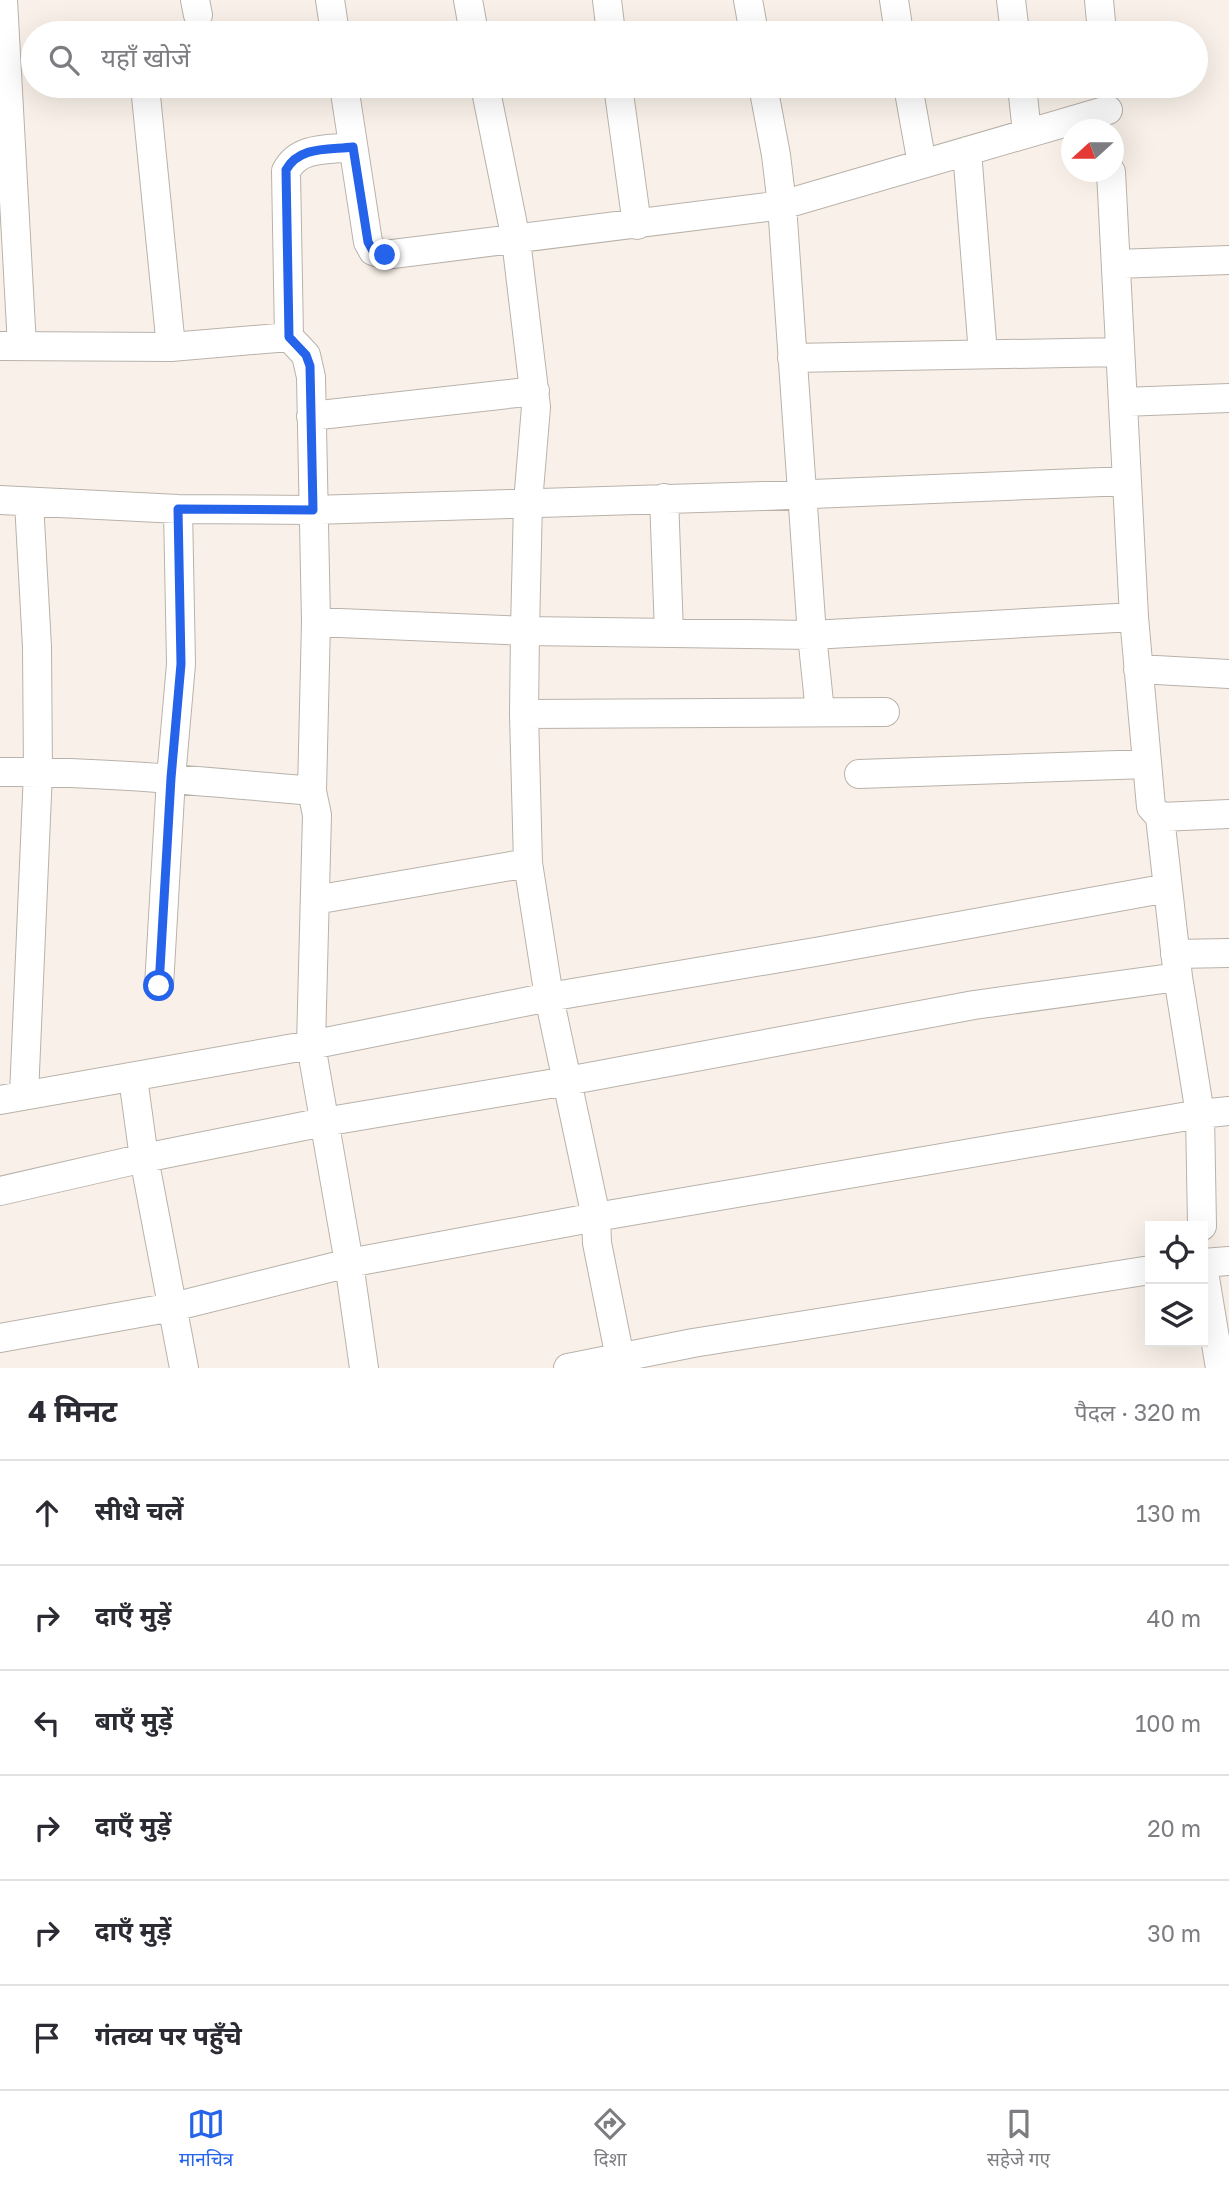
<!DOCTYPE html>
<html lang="hi">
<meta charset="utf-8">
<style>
body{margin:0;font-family:"Golos Text","Noto Sans Devanagari",sans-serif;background:#f2f2f3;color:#2b2b33}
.controls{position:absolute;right:21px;bottom:21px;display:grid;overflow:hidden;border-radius:0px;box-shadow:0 7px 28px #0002}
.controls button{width:63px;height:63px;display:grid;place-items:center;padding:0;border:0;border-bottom:2px solid #e1e1e2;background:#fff;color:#2b2b33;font:35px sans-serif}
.compass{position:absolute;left:1061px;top:119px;width:63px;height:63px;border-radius:50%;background:#fff;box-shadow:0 7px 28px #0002;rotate:249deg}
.stop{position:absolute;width:21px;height:21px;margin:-16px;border:5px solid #2563eb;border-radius:50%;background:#fff}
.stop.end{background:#2563eb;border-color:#fff;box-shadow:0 2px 7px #0008}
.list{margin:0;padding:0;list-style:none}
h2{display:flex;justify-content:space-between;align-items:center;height:91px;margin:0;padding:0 28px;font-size:30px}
h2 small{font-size:23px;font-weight:400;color:#7c7c81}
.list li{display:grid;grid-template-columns:46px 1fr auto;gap:21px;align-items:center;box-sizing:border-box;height:105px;padding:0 28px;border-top:2px solid #e1e1e2}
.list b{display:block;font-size:26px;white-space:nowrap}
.list em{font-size:23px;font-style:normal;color:#7c7c81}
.icon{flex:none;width:38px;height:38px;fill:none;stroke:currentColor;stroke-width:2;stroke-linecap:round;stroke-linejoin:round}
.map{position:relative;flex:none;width:1229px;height:1368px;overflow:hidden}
.search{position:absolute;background:#fff;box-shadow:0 7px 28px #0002;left:21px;right:21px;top:21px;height:77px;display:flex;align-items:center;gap:18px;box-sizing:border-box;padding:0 24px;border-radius:38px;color:#7c7c81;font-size:26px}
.sheet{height:721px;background:#fff}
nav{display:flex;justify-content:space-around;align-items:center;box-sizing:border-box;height:98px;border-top:2px solid #e1e1e2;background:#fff;font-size:19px;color:#7c7c81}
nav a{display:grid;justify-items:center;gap:4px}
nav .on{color:#2563eb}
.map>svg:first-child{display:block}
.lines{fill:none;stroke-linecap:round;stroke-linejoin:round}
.minor-casing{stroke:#b9b2aa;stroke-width:30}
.minor{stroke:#fff;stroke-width:28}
.route{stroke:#2563eb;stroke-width:9}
</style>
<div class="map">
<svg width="1229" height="1368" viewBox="0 0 1229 1368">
<rect width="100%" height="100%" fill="#f9f1e9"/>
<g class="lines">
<defs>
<path id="minor" d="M 3,0 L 22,346
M 195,0 L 198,15
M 330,0 L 335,33
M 468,0 L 474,33
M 607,0 L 611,33
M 748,0 L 754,33
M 894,0 L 899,33
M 1011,0 L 1015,33
M 1099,0 L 1102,33
M 145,86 L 171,347
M 344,86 L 368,242 L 373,251 L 385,255 L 782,205 L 1108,110
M 485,86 L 516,240 L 536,407 L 528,502 L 525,631 L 524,714 L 528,863 L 549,997 L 596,1217 L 597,1243 L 622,1368
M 618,86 L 637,225
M 763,86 L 776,155 L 782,205 L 812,635 L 820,712
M 908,86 L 922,164
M 1022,86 L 1027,133
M 967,151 L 983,354
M 1116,264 L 1229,260
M 0,346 L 171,347 L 289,337
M 792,358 L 1120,352
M 1123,402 L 1229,398
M 311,416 L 535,391
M 664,498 L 669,632
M 0,500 L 178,509 L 313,510 L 764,496 L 1127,481
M 316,622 L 525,631 L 812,635 L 1134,617
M 1138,669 L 1229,674
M 524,714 L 885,712
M 0,772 C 104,771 208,782 312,791 L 317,815 L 311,1045 L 349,1263 L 364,1368
M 859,774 L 1147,764
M 312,791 L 316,622 L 311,377 L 306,355 L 289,337 L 286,171 C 299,146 328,150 353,147
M 1160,817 L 1229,814
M 315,900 L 528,863
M 1175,954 L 1229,953
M 159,986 L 171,778 L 181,664 L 178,509
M 133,1078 L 144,1158 L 184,1368
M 24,1095 L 38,772 L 37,647 L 29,502
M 0,1100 L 311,1045 L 549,997 L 821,951 L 1168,888
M 0,1191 L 144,1158 L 324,1122 L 567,1081 L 974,1005 L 1178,977
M 1202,1226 L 1200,1114 L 1229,1111
M 1203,1263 L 1229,1261
M 1203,1266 L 1220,1368
M 0,1338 L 173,1307 L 349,1263 L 596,1217 L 1200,1114 L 1178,977 L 1160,817 L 1151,807 L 1134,617 L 1111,172
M 568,1368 L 693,1343 L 1150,1270"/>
</defs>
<use href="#minor" class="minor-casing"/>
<use href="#minor" class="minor"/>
</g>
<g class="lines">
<path class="route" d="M 159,986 L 171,778 L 181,664 L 178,509 L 313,510 L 310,366 L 306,355 L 289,337 L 286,170 C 299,146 328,150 353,147 L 368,242 L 373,251 L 385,255"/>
</g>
</svg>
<div class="controls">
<button><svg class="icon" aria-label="locate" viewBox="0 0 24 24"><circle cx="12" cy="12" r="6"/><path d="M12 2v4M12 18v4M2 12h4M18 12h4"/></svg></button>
<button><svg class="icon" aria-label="layers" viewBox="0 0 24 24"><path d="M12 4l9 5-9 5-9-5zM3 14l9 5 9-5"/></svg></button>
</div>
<svg class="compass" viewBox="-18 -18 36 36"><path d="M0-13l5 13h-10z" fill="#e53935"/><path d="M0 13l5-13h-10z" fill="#7c7c81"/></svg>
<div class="stop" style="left:159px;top:986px"></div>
<div class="stop end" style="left:385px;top:255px"></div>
<div class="search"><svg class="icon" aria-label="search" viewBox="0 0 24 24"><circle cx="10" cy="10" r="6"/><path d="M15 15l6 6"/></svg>यहाँ खोजें</div>
</div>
<section class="sheet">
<h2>4 मिनट<small>पैदल · 320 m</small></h2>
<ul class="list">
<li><svg class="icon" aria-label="ahead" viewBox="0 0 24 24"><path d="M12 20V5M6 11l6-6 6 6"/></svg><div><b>सीधे चलें</b></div><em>130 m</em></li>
<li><svg class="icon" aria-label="right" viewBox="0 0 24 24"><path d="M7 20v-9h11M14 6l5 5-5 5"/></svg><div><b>दाएँ मुड़ें</b></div><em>40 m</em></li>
<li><svg class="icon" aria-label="left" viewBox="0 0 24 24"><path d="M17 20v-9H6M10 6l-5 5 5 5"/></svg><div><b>बाएँ मुड़ें</b></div><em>100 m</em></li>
<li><svg class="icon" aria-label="right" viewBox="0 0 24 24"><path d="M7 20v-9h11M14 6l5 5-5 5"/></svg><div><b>दाएँ मुड़ें</b></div><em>20 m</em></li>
<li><svg class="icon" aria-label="right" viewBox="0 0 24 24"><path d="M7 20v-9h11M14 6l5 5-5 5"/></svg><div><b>दाएँ मुड़ें</b></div><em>30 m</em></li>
<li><svg class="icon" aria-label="arrive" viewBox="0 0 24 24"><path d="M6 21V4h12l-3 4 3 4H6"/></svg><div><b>गंतव्य पर पहुँचे</b></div></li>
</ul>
</section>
<nav>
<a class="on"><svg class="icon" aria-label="map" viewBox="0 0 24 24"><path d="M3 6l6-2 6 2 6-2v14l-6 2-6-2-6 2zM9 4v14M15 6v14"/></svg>मानचित्र</a>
<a><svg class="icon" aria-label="directions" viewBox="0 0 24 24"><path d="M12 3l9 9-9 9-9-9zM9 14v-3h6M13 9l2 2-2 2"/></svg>दिशा</a>
<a><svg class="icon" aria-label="saved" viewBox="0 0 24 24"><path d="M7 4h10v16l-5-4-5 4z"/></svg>सहेजे गए</a>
</nav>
